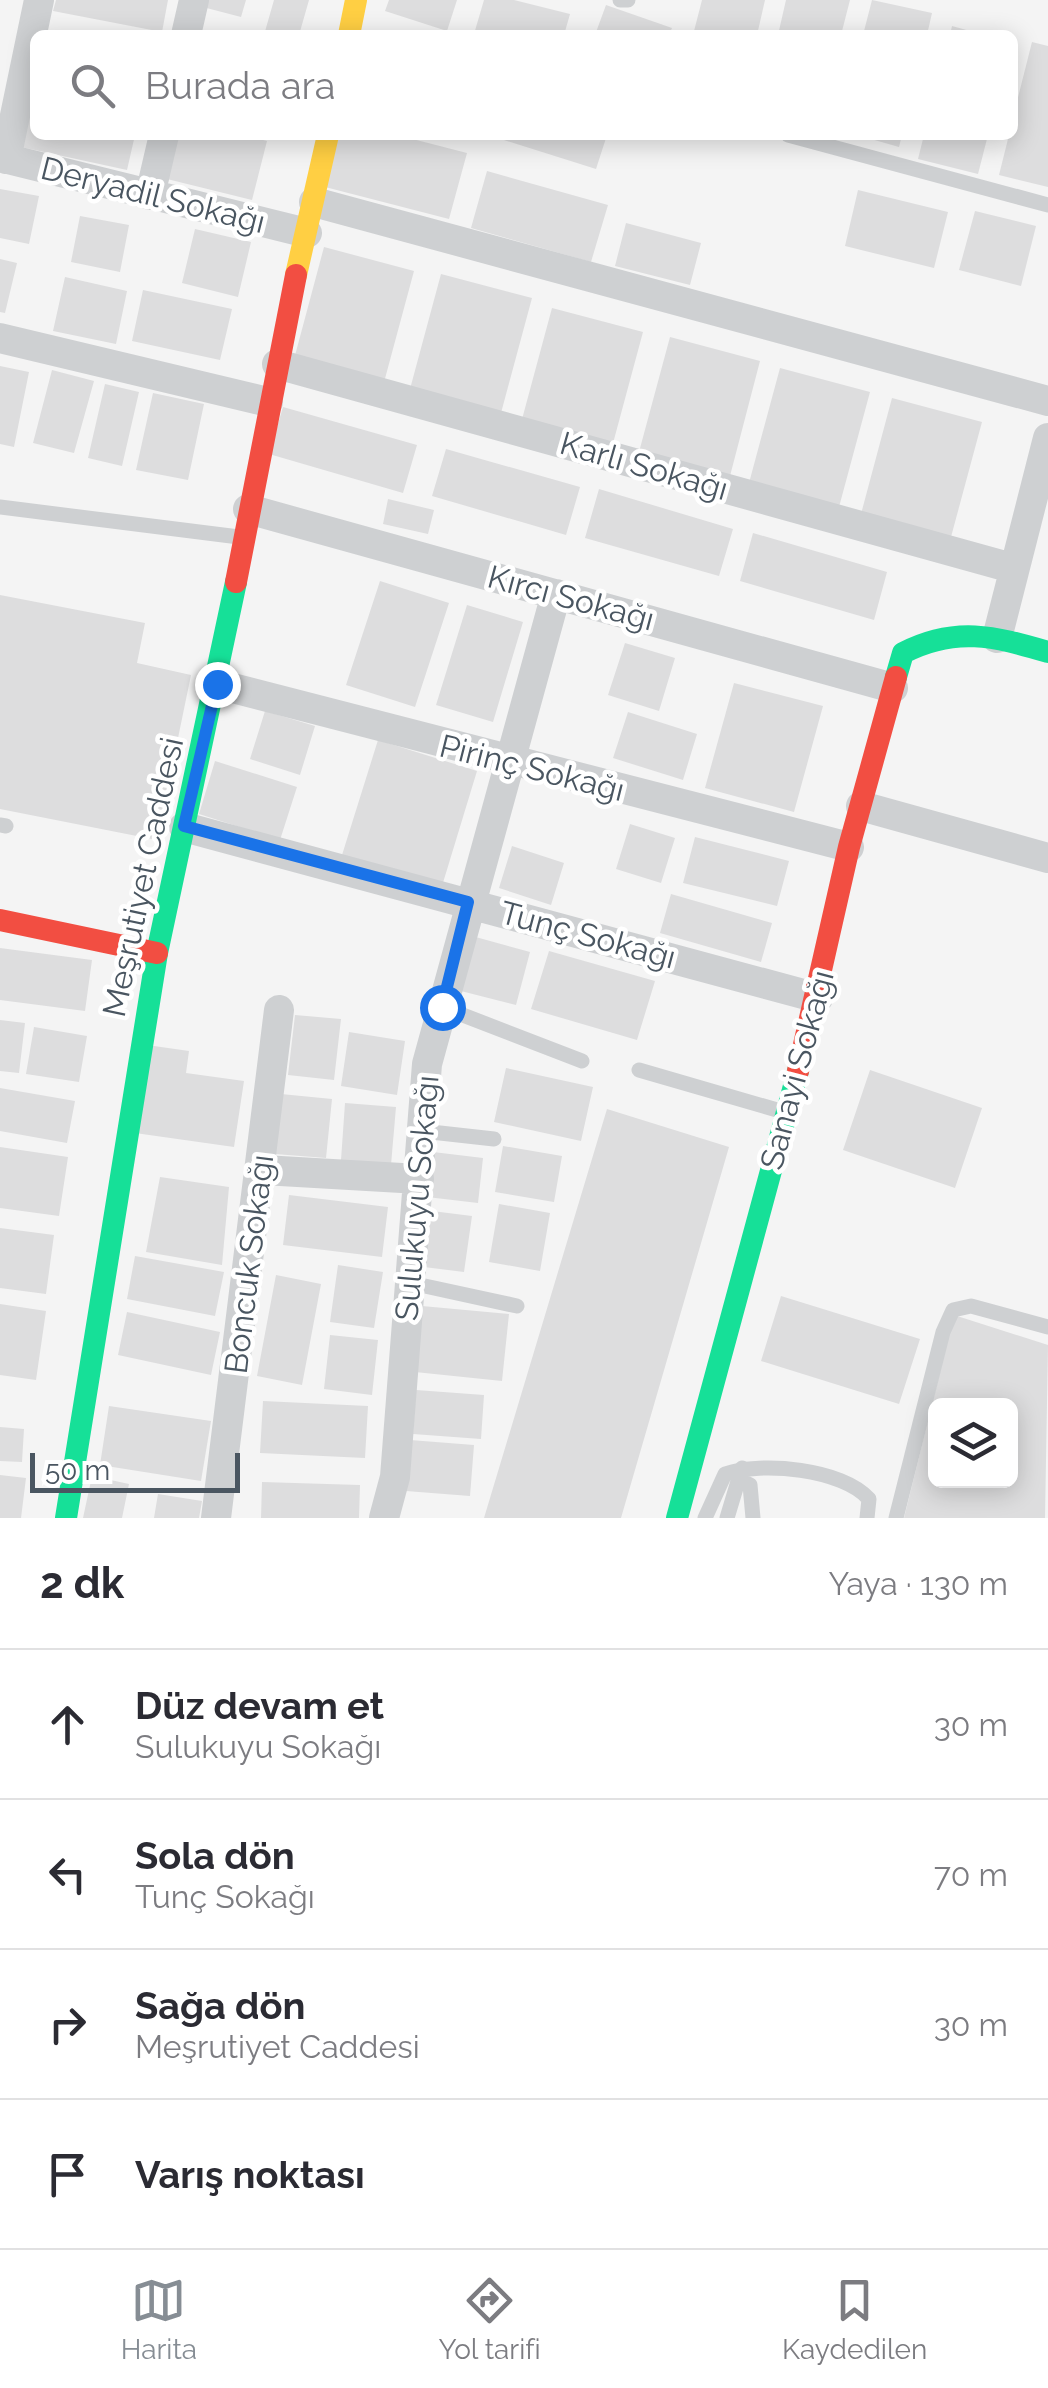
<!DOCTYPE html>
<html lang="tr">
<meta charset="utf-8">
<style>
body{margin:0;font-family:Raleway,sans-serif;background:#f7f7f7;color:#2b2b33}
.controls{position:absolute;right:30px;bottom:30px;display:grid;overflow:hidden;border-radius:15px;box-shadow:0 5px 25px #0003}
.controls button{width:90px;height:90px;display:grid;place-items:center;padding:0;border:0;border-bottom:2px solid #e1e1e2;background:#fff;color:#2b2b33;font:50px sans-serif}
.scale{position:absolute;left:30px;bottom:25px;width:210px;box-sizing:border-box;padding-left:10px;border:5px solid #4a5661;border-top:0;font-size:28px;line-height:35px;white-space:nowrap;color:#4a5661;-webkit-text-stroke:8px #fff;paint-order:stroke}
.stop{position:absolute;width:30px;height:30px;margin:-22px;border:8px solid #1a73e8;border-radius:50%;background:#fff}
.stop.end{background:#1a73e8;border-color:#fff;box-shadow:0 2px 10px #0008}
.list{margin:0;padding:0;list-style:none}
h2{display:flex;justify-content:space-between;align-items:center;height:130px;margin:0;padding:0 40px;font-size:42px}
h2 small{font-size:32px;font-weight:400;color:#7c7c81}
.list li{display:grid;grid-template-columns:65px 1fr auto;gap:30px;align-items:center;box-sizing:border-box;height:150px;padding:0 40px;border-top:2px solid #e1e1e2}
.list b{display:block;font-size:38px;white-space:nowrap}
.list p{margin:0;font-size:32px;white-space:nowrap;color:#7c7c81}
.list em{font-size:32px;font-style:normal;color:#7c7c81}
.icon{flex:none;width:55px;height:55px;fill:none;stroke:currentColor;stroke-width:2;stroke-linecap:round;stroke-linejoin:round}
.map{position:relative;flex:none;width:1048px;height:1518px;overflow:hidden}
.search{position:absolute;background:#fff;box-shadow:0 5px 25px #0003;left:30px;right:30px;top:30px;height:110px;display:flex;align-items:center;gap:25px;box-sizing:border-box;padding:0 35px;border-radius:15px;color:#7c7c81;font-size:38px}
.sheet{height:730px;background:#fff}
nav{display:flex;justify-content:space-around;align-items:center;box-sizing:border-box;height:140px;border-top:2px solid #e1e1e2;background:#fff;font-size:28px;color:#7c7c81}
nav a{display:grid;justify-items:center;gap:5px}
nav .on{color:#868d94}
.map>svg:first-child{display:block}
.building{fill:#ddddde;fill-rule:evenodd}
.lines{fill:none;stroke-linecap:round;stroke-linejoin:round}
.lane{stroke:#ced0d2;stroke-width:15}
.street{stroke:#ced0d2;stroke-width:30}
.fast{stroke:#16e098;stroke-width:22}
.slow{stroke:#ffcf43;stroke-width:22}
.jam{stroke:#f24e42;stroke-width:22}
.route{stroke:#1a73e8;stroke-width:12}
.labels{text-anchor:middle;stroke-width:9;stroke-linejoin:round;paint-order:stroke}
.street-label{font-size:32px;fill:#4a5661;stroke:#fff}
</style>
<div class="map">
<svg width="1048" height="1518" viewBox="0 0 1048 1518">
<rect width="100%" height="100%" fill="#f4f4f4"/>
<path class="building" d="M 56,0 L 168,0 L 162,32 L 53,11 Z
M 196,0 L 246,0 L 241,17 L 195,5 Z
M 274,0 L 309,0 L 299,35 L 264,35 Z
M 389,0 L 457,0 L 447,31 L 385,11 Z
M 484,0 L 514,0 L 570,14 L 564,35 L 474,34 Z
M 702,0 L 765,0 L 757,35 L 693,35 Z
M 786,0 L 850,0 L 841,35 L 778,35 Z
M 872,0 L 932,13 L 927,35 L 863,35 Z
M 606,5 L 672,28 L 669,35 L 595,35 Z
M 952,26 L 981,34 L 981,35 L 950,35 Z
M 1032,42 L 1048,46 L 1048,187 L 999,175 L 1009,135 L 1013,135 L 1013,117 Z
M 32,97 L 35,135 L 135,135 L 127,170 L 21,147 Z
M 178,135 L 245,135 L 267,141 L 252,200 L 167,179 Z
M 339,135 L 397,135 L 467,153 L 449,219 L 325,187 Z
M 488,135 L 607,135 L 596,169 Z
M 857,135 L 902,135 L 899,147 Z
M 924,135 L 988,135 L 978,174 L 918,159 Z
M 487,171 L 608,205 L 591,262 L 471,228 Z
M 0,189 L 39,196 L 29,244 L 0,238 Z
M 858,190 L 948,212 L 934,268 L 845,246 Z
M 975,211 L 1036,226 L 1021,286 L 959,270 Z
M 80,216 L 129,225 L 120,272 L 71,262 Z
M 626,223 L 701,243 L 690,285 L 615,266 Z
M 195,229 L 251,242 L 238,297 L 182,283 Z
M 324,247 L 414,271 L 383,386 L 293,363 Z
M 0,259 L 17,263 L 5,313 L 0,312 Z
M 441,274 L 532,298 L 501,413 L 410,389 Z
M 65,277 L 127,291 L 116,344 L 53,331 Z
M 143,290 L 232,309 L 220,360 L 132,341 Z
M 552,308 L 643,332 L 612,447 L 521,423 Z
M 670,337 L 760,361 L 730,476 L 639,452 Z
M 0,366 L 29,372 L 14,447 L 0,444 Z
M 780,368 L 870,392 L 839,507 L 749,483 Z
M 52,370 L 94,381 L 74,453 L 33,443 Z
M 105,384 L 139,392 L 122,466 L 88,458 Z
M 153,393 L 204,404 L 188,480 L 136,470 Z
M 892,398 L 982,422 L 951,537 L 861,514 Z
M 283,407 L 417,445 L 403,493 L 269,454 Z
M 446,449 L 580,487 L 566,535 L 432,496 Z
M 599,489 L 733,529 L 719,576 L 585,538 Z
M 388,499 L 434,510 L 428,534 L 383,524 Z
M 753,533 L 887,572 L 874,620 L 740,581 Z
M 380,581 L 449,603 L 415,707 L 346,685 Z
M 0,595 L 145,623 L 137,663 L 191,675 L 157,840 L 0,809 Z
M 467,605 L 523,622 L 493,722 L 436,705 Z
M 625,643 L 675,658 L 659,711 L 608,695 Z
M 734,683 L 823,706 L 794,812 L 705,788 Z
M 265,711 L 315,726 L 300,775 L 250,759 Z
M 628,712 L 697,734 L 683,780 L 613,758 Z
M 378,740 L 477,771 L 442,886 L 342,855 Z
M 215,761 L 297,787 L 280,840 L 199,814 Z
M 630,824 L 675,838 L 661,883 L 616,869 Z
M 695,837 L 789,861 L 777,906 L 683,883 Z
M 512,846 L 564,863 L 551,905 L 499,888 Z
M 671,894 L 772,923 L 761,962 L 660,933 Z
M 472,936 L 530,952 L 516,1005 L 457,990 Z
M 0,948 L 92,960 L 85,1011 L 0,1000 Z
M 549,951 L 655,981 L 637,1040 L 531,1009 Z
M 295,1015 L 341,1019 L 334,1080 L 288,1075 Z
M 0,1020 L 25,1023 L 19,1073 L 0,1071 Z
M 34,1027 L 87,1036 L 79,1082 L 26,1074 Z
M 349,1032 L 405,1041 L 397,1095 L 341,1086 Z
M 147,1045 L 189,1051 L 186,1073 L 244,1081 L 234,1147 L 135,1133 Z
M 506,1068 L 593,1087 L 581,1141 L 494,1122 Z
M 870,1070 L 982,1108 L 955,1188 L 843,1150 Z
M 0,1088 L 75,1101 L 67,1143 L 0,1131 Z
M 281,1094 L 332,1099 L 326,1158 L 275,1154 Z
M 345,1103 L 396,1107 L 391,1165 L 341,1160 Z
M 607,1109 L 729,1147 L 621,1518 L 484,1518 Z
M 503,1146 L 562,1156 L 554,1202 L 495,1192 Z
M 0,1147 L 68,1157 L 59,1216 L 0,1208 Z
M 433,1152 L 483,1158 L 478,1203 L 427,1197 Z
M 160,1177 L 229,1187 L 222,1265 L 146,1252 Z
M 289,1195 L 388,1207 L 382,1257 L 283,1245 Z
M 499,1204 L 550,1213 L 540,1271 L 489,1262 Z
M 432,1211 L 472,1216 L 464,1272 L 424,1267 Z
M 0,1228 L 54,1235 L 46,1294 L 0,1288 Z
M 135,1256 L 224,1272 L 215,1316 L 127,1299 Z
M 338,1265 L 383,1272 L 374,1328 L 330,1322 Z
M 276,1275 L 321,1284 L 302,1385 L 257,1376 Z
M 781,1296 L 920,1339 L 899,1404 L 761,1361 Z
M 0,1304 L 46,1311 L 36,1380 L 0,1375 Z
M 422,1306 L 509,1314 L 502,1381 L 415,1372 Z
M 127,1312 L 220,1332 L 211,1375 L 118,1355 Z
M 954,1315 L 1048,1345 L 1045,1518 L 904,1518 ZM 936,1406 L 1010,1406 L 1010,1480 L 936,1480 Z
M 330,1335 L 378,1340 L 372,1395 L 324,1389 Z
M 416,1390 L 484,1395 L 481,1439 L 413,1434 Z
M 263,1401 L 368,1406 L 365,1458 L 260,1453 Z
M 109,1406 L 211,1421 L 201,1481 L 100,1465 Z
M 0,1427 L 24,1429 L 22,1462 L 0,1461 Z
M 410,1440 L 474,1445 L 470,1496 L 406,1491 Z
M 0,1475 L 26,1478 L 21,1518 L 0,1518 Z
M 92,1476 L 129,1484 L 122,1518 L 83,1518 Z
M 262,1482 L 360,1485 L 359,1518 L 261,1518 Z
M 158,1494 L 202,1501 L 199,1518 L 154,1518 Z"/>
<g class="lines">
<path class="lane" d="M 620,0 L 628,0
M 788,135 L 1048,205
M 0,507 L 239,537
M 0,825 L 6,826
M 442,1007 L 582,1061
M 639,1070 L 784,1112
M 422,1131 L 494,1139
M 411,1283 L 517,1306
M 740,1480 L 750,1485 L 753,1518
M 705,1518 L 725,1474 C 761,1461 843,1469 869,1499 L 867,1518
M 727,1518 L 742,1468
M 896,1518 L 943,1332 L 953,1310 L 971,1306 L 1048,1327"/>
<path class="street" d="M 186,35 L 194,0
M 0,157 L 307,233
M 6,159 L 39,0
M 150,195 L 164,135
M 314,202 L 1048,401
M 0,338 L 268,402
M 277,364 L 1012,568
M 248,509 L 893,688
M 997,638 L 1048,438
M 217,684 L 849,847
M 861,806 L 1048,858
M 184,827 L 818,998
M 263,1170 L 419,1179
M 216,1518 L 279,1010
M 384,1518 L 395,1477 L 427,1064 L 556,594"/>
<path class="fast" d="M 896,677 L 903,653 C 955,626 994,636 1048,652
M 66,1518 L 157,953 L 236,582
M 677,1518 L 798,1071"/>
<path class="slow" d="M 349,35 L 356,0
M 296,275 L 328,135"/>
<path class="jam" d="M 236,582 L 296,275
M 0,920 L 157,953
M 798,1071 L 849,847 L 896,677"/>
</g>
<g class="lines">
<path class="route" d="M 217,684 L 184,826 L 468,902 L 442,1007"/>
</g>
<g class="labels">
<g class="street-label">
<text transform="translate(153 195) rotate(14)" y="11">Deryadil Sokağı</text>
<text transform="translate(644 466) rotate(16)" y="11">Karlı Sokağı</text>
<text transform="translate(571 598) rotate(15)" y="11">Kırcı Sokağı</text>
<text transform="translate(532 768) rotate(14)" y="11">Pirinç Sokağı</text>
<text transform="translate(143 877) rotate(-78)" y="11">Meşrutiyet Caddesi</text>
<text transform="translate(588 935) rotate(15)" y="11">Tunç Sokağı</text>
<text transform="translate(797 1070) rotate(-75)" y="11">Sanayi Sokağı</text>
<text transform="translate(417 1198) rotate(-85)" y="11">Sulukuyu Sokağı</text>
<text transform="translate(249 1264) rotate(-83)" y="11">Boncuk Sokağı</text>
</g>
</g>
</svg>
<div class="controls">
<button><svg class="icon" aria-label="layers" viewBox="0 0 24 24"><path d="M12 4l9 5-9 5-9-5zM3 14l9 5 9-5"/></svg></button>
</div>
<div class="scale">50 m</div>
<div class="stop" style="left:442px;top:1007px"></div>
<div class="stop end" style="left:217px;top:684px"></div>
<div class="search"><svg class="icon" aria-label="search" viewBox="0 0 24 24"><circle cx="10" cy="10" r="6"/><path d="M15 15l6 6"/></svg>Burada ara</div>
</div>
<section class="sheet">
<h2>2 dk<small>Yaya · 130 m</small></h2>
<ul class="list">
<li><svg class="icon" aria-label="ahead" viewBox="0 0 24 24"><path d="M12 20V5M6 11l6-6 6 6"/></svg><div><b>Düz devam et</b><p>Sulukuyu Sokağı</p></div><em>30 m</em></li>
<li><svg class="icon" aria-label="left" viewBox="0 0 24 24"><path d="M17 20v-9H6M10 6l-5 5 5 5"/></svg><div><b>Sola dön</b><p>Tunç Sokağı</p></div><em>70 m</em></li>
<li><svg class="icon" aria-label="right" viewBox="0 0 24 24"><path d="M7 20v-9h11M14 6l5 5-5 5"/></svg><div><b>Sağa dön</b><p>Meşrutiyet Caddesi</p></div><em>30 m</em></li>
<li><svg class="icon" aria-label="arrive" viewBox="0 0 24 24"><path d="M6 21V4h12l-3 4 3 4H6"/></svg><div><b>Varış noktası</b></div></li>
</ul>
</section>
<nav>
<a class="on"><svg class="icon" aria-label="map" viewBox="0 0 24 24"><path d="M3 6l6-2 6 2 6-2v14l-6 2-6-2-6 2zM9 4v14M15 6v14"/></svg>Harita</a>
<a><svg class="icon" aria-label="directions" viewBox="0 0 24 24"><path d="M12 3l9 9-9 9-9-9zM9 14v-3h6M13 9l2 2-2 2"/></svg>Yol tarifi</a>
<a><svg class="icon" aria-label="saved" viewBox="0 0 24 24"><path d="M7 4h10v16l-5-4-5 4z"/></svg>Kaydedilen</a>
</nav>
